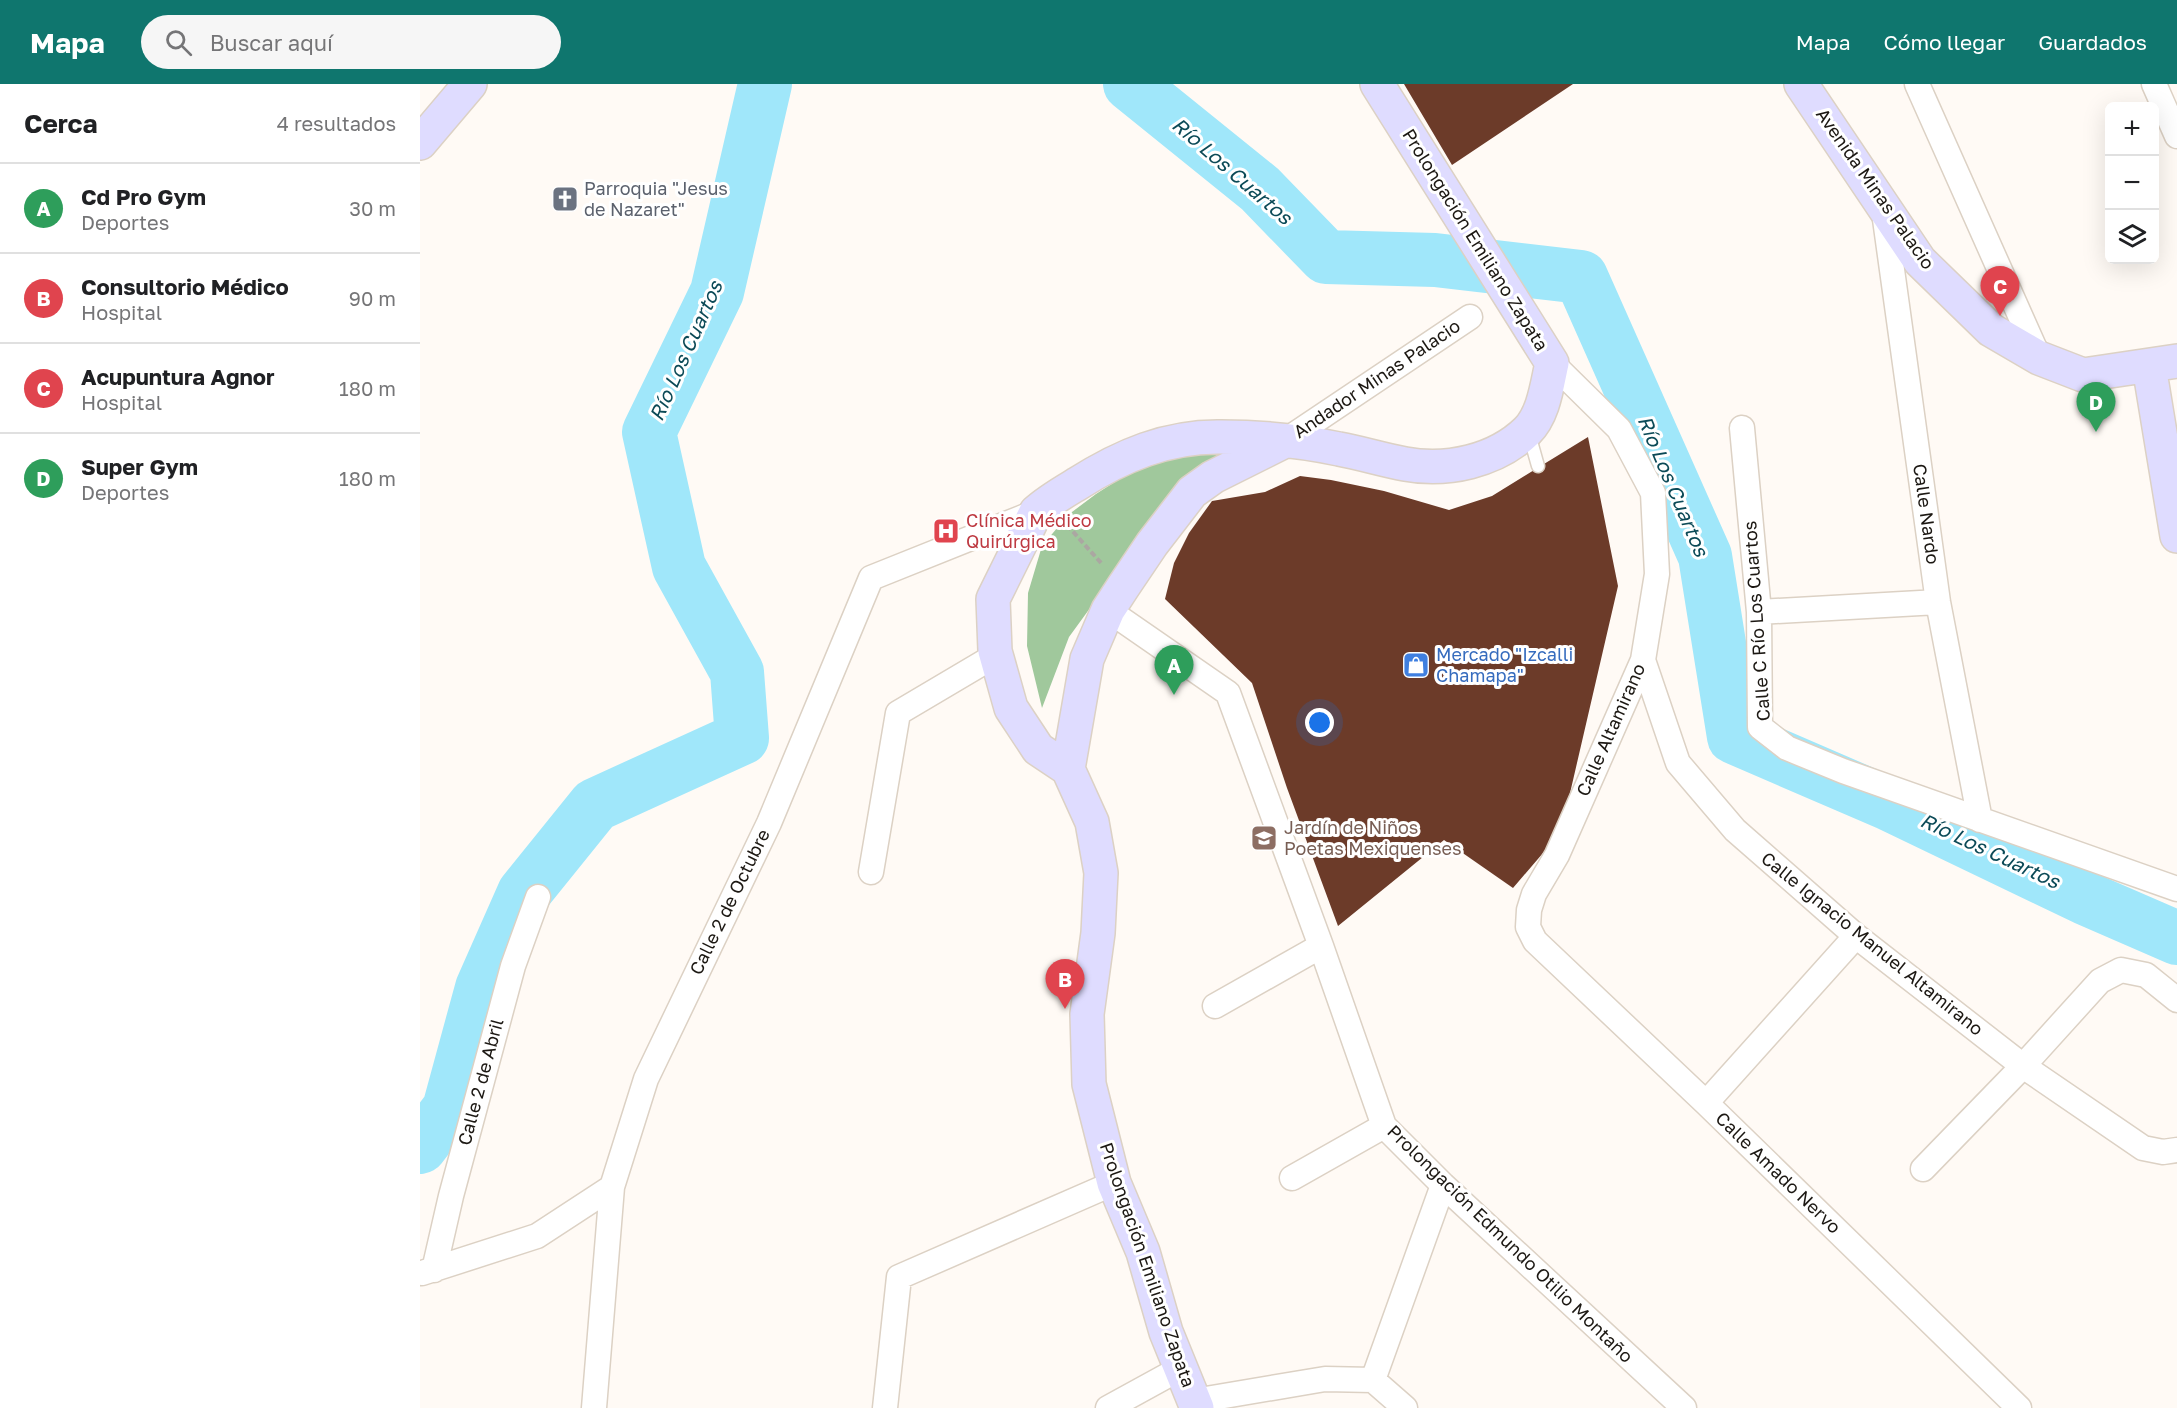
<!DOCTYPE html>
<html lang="es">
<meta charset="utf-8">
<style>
body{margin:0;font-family:"Golos Text",sans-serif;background:#f6f6f6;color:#202124}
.controls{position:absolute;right:18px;top:18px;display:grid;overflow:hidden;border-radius:9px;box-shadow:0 6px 24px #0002}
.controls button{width:54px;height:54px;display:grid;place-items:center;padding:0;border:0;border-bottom:2px solid #e0e0e0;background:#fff;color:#202124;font:30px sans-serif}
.you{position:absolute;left:900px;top:639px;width:21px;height:21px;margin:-15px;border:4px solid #fff;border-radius:50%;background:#1a73e8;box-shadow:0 0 0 9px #1a73e833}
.badge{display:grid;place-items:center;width:39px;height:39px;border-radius:50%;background:#0f766e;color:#fff;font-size:20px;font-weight:700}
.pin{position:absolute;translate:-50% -50px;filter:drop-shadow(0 2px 3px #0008)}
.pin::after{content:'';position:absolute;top:32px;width:21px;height:18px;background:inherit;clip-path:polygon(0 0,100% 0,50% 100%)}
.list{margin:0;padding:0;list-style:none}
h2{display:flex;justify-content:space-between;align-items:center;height:78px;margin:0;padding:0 24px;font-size:26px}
h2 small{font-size:20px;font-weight:400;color:#757577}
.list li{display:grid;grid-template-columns:39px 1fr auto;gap:18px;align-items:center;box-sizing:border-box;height:90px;padding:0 24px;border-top:2px solid #e0e0e0}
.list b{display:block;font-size:22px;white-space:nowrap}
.list p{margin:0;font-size:20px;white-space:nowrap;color:#757577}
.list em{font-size:20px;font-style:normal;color:#757577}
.icon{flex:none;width:33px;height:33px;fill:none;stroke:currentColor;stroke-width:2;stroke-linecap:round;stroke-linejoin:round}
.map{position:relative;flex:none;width:1757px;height:1324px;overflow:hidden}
header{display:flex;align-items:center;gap:36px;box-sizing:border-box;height:84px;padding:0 30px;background:#0f766e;color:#fff}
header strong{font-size:28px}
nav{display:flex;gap:33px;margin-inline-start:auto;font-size:21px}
.search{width:420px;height:54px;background:#f6f6f6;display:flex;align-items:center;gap:15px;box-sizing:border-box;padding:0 21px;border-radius:33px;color:#757577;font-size:22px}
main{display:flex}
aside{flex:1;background:#fff}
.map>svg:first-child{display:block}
.forest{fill:#a0c89c}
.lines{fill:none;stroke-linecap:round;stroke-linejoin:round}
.river{stroke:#a0e7fa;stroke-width:54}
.building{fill:#6c3b29}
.lane-casing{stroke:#dcd1c4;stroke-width:15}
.street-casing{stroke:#dcd1c4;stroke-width:27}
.secondary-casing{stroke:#dcd1c4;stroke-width:36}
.path{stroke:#aba7a2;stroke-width:4;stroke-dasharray:6 3;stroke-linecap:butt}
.lane{stroke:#fff;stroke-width:12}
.street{stroke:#fff;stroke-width:24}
.secondary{stroke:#dfdcff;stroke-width:33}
.labels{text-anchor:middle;stroke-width:6;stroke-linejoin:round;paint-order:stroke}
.worship-label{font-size:18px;fill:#5b616d;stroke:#fff;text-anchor:start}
.street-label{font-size:18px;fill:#1c1813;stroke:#fff}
.health-label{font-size:18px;fill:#be3a42;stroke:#fff;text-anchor:start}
.shop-label{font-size:18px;fill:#366cbe;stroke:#fff;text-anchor:start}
.education-label{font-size:18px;fill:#785e54;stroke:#fff;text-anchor:start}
.water-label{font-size:20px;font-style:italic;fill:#0b4a57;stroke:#fff}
</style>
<header>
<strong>Mapa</strong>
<div class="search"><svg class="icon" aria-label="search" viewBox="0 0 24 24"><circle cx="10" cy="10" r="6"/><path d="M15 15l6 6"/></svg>Buscar aquí</div>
<nav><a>Mapa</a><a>Cómo llegar</a><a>Guardados</a></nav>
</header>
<main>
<aside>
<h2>Cerca<small>4 resultados</small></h2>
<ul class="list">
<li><span class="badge" style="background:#2e9e5b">A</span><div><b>Cd Pro Gym</b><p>Deportes</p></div><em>30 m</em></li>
<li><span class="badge" style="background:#e0444e">B</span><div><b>Consultorio Médico</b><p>Hospital</p></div><em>90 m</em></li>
<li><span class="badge" style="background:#e0444e">C</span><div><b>Acupuntura Agnor</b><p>Hospital</p></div><em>180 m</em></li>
<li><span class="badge" style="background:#2e9e5b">D</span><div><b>Super Gym</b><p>Deportes</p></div><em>180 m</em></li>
</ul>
</aside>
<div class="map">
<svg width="1757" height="1324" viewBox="0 0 1757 1324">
<rect width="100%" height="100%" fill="#fffaf5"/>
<path class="forest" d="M 810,369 L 673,520 L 649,553 L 622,624 L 607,562 L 608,509 L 622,462 L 648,431 L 676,410 L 715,385 L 740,373 Z"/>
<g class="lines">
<path class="river" d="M 710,0 L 840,105 L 906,173 L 1015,176 L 1161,193 L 1285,472 L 1314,653 L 1467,719 L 1665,814 L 1757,854
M 0,1063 L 29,1025 L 62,904 L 104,809 L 175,721 L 322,654 L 317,588 L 259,483 L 229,348 L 297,208 L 345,0"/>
</g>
<path class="building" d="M 984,0 L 1153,0 L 1032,81 Z
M 1168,353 L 1198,502 L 1141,748 L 1093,804 L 1024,756 L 918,842 L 867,704 L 832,599 L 745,515 L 754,479 L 769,449 L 792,417 L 845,408 L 880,392 L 911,396 L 964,407 L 1029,426 L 1072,412 Z"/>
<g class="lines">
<defs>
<path id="lane" d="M 1109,350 L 1118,382"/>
<path id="street" d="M 1497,0 L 1619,274
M 1734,0 L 1757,52
M 1464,128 L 1518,518 L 1560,736
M 1132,279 L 1199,345 L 1233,409 L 1237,490 L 1223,576 L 1137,771 L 1114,810 L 1109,826 L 1108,843 L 1115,857 L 1286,1019 L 1599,1324
M 1322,344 L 1339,528 L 1340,643 L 1367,664 L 1423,687 L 1757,805
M 865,357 L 1050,233
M 688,526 L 808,609 L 901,862 L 964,1042 L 1023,1101 L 1264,1324
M 1339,528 L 1518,518
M 1223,576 L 1258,679 L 1315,746 L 1436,852 L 1603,982 L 1723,1064 L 1743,1068 L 1757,1066
M 451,788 L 478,629 L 576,571
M 795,922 L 901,862
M 1286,1019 L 1436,852
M 1503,1085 L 1603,982 L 1680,897 L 1701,886 L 1726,891 L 1757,916
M 872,1094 L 964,1042
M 14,1186 L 31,1112 L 93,882 L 118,813
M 2,1189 L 117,1152 L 192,1103
M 953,1296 L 1023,1101
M 953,1296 L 985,1324
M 774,1317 L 905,1295 L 953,1296
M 174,1324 L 192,1103 L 226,995 L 349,739 L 451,494 L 616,428
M 465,1324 L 479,1193 L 694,1099
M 688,1324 L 761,1284"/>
<path id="secondary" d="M 1381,0 L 1500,177 L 1571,246 L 1619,274 L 1663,291 L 1757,277
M 0,59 L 50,0
M 1729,282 L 1757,452
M 648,685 L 667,575 L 688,526 L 703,503 L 732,460 L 772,408 L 793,393 L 863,358
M 777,1324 L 746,1248 L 723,1168 L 694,1099 L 669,1000 L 667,930 L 678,849 L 681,789 L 672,738 L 648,685 L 618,665 L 591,624 L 575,567 L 573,515 L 616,428 C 628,417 642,409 657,400 C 701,372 747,352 801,353 C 840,353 881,357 919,365 C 941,369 963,376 985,380 C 1027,388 1076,377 1107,347 C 1124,330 1127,301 1132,279 L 957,0"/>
</defs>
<use href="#lane" class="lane-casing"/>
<use href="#street" class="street-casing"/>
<use href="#secondary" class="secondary-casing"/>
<path class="path" d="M 647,441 L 682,480"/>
<use href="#lane" class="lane"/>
<use href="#street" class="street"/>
<use href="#secondary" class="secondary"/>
</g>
<defs>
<symbol id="church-square" viewBox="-11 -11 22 22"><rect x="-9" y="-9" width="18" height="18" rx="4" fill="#6b7280" stroke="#fff"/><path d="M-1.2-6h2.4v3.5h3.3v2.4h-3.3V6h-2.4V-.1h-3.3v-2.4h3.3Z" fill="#fff"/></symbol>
<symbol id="hospital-square" viewBox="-11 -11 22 22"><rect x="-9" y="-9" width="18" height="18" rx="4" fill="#e0444e" stroke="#fff"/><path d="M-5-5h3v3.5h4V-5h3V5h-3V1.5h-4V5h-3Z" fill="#fff"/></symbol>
<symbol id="shop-square" viewBox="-11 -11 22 22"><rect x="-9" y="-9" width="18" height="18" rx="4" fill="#3f7fe0" stroke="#fff"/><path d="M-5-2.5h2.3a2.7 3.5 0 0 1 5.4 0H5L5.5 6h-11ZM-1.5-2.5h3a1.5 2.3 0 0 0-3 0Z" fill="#fff"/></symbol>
<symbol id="school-square" viewBox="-11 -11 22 22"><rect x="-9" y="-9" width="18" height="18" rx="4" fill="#8d6e63" stroke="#fff"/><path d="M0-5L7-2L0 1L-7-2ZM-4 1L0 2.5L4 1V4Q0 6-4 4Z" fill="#fff"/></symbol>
</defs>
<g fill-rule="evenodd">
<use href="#church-square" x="130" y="100" width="30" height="30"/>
<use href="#hospital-square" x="511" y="432" width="30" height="30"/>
<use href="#shop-square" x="981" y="566" width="30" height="30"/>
<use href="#school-square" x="829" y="739" width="30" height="30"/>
</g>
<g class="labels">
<g class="worship-label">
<text x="164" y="111">Parroquia "Jesus<tspan x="164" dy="21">de Nazaret"</tspan></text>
</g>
<g class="street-label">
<text transform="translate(1455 105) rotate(55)" y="6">Avenida Minas Palacio</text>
<text transform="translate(1055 156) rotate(58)" y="6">Prolongación Emiliano Zapata</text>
<text transform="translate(957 295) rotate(-34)" y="6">Andador Minas Palacio</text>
<text transform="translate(1506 430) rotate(82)" y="6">Calle Nardo</text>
<text transform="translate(1337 537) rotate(-94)" y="6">Calle C Río Los Cuartos</text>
<text transform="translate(1191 646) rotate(-66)" y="6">Calle Altamirano</text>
<text transform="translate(310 818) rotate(-64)" y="6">Calle 2 de Octubre</text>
<text transform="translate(1452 860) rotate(39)" y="6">Calle Ignacio Manuel Altamirano</text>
<text transform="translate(61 998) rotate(-75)" y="6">Calle 2 de Abril</text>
<text transform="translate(1358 1089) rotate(44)" y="6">Calle Amado Nervo</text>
<text transform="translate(1090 1160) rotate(44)" y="6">Prolongación Edmundo Otilio Montaño</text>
<text transform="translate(727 1181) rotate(71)" y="6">Prolongación Emiliano Zapata</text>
</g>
<g class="health-label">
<text x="546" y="443">Clínica Médico<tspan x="546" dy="21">Quirúrgica</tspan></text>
</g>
<g class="shop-label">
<text x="1016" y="577">Mercado "Izcalli<tspan x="1016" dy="21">Chamapa"</tspan></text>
</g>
<g class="education-label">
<text x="864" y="750">Jardín de Niños<tspan x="864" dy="21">Poetas Mexiquenses</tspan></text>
</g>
<g class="water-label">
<text transform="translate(812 87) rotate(41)" y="7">Río Los Cuartos</text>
<text transform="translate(266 267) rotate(-66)" y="7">Río Los Cuartos</text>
<text transform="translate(1253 402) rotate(67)" y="7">Río Los Cuartos</text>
<text transform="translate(1570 767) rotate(25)" y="7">Río Los Cuartos</text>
</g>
</g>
</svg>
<div class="controls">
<button>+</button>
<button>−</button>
<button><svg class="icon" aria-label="layers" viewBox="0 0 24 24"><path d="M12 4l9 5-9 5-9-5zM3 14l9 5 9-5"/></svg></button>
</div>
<div class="you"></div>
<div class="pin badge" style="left:754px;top:611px;background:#2e9e5b">A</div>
<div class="pin badge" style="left:645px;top:925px;background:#e0444e">B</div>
<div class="pin badge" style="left:1580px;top:232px;background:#e0444e">C</div>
<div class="pin badge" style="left:1676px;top:348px;background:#2e9e5b">D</div>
</div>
</main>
